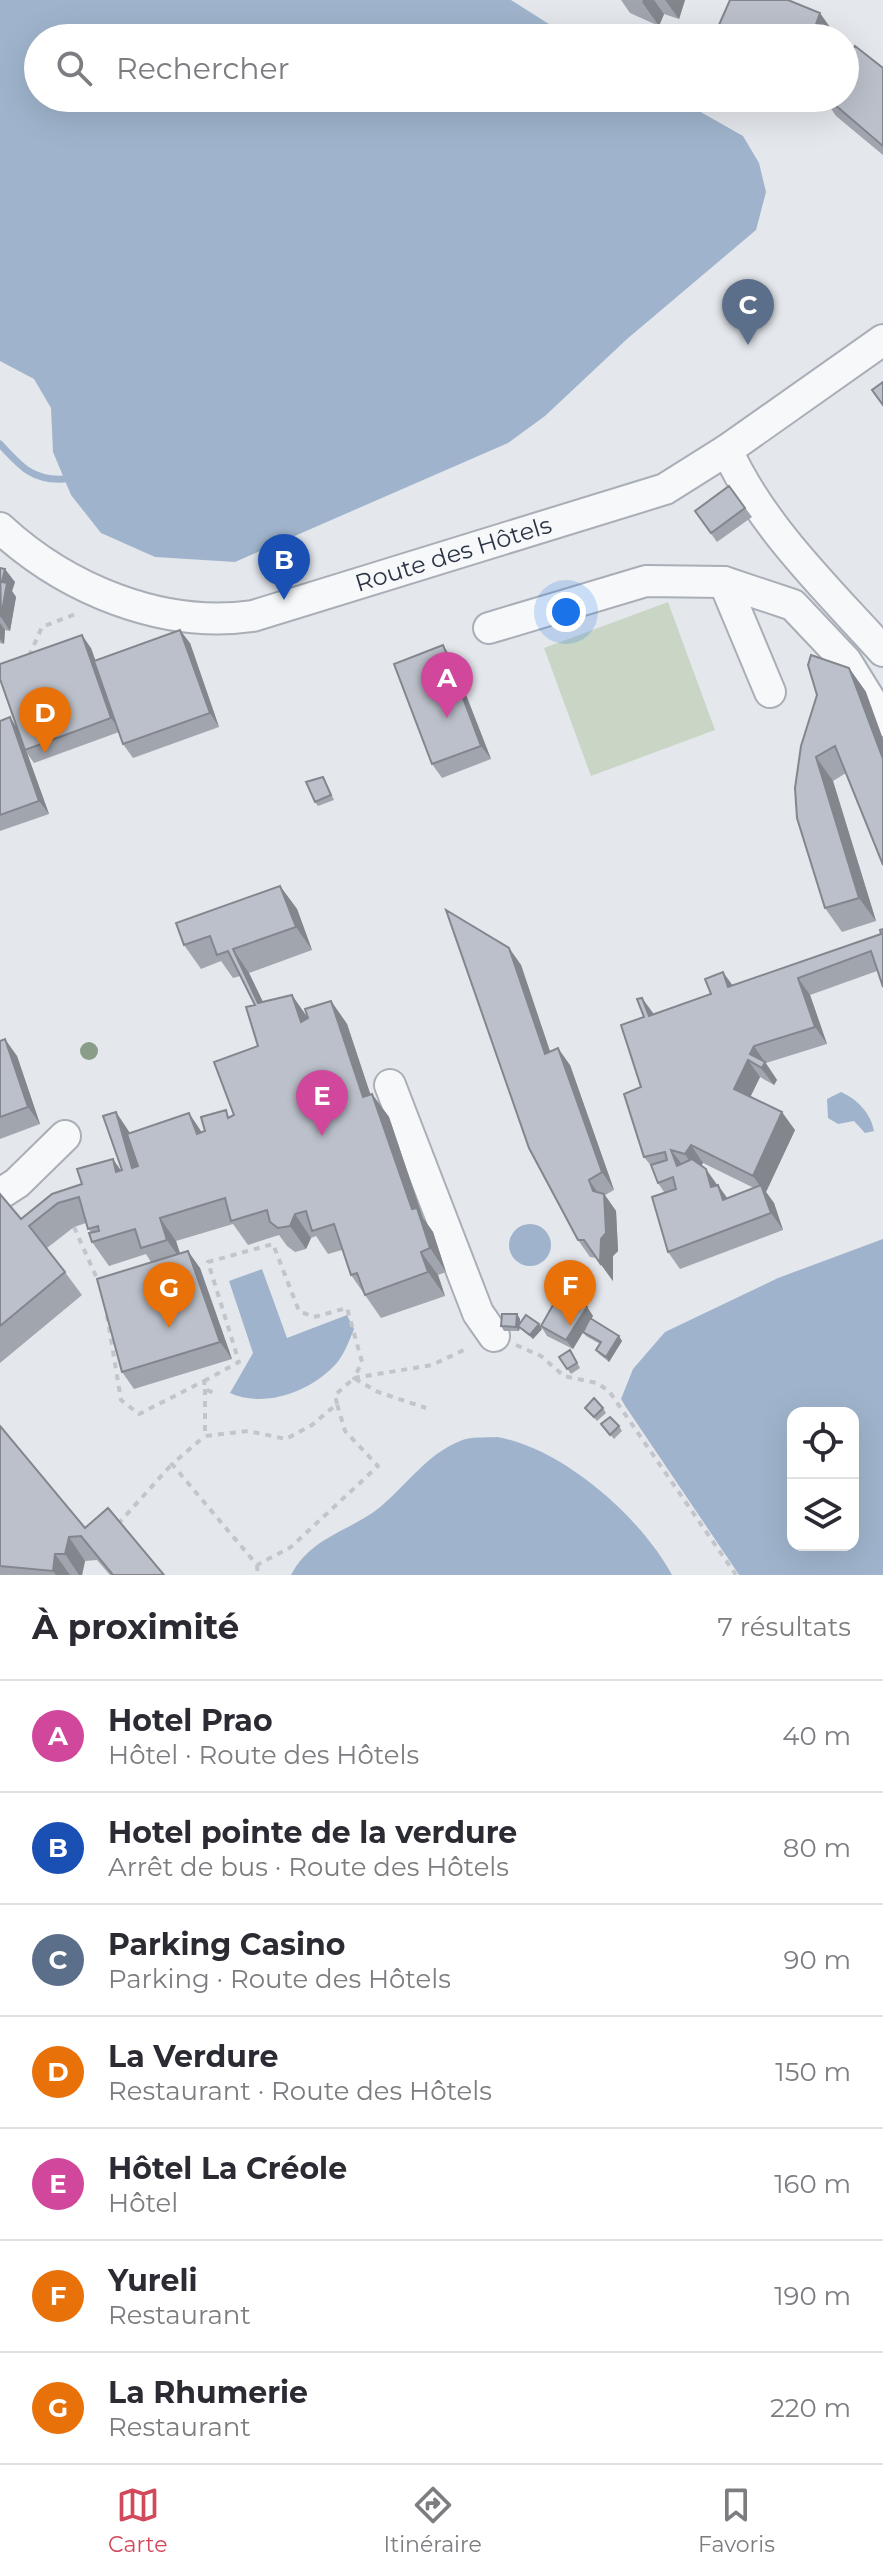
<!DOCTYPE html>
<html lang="fr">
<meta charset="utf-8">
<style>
body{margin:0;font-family:Montserrat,sans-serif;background:#f2f2f3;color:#2b2b33}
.controls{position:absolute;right:24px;bottom:24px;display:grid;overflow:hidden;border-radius:16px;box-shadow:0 8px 32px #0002}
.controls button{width:72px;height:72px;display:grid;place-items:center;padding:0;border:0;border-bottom:2px solid #e1e1e2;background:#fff;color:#2b2b33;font:40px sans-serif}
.you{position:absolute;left:566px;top:612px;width:28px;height:28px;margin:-20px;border:6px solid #fff;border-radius:50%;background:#1a73e8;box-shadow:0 0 0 12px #1a73e833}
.badge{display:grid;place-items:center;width:52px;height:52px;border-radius:50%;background:#d1495b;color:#fff;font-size:26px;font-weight:700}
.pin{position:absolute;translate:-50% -66px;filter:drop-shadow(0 2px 4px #0008)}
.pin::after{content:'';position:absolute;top:42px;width:28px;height:24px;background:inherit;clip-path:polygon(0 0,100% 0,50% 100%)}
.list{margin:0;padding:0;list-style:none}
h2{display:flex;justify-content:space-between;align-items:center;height:104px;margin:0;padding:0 32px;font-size:34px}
h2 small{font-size:26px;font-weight:400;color:#7c7c81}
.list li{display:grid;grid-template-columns:52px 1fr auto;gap:24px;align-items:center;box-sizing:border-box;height:112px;padding:0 32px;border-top:2px solid #e1e1e2}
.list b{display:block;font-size:30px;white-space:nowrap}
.list p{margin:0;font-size:26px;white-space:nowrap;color:#7c7c81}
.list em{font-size:26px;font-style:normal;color:#7c7c81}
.icon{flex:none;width:44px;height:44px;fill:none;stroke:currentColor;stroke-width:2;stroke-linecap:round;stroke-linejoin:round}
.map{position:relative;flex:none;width:883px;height:1575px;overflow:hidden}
.search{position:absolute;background:#fff;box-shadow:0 8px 32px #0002;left:24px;right:24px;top:24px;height:88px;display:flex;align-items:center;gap:20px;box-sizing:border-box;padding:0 28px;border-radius:44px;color:#7c7c81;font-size:30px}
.sheet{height:888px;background:#fff}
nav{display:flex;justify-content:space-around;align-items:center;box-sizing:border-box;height:112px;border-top:2px solid #e1e1e2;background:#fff;font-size:22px;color:#7c7c81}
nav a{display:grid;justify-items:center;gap:4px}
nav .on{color:#d1495b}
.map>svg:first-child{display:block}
.green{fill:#c9d6c5}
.water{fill:#9fb4cc;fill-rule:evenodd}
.pier{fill:#e4e7ec}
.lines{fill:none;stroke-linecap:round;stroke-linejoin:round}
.stream{stroke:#9fb4cc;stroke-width:7}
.minor-casing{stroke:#a9aeb7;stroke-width:34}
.path{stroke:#c2c5cb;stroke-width:4;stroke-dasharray:6 6;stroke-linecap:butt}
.minor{stroke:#f7f8fa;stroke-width:30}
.tree{fill:#899d89}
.wall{fill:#a1a5ae;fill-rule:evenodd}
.shaded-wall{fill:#83868d}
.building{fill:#bbc0ca;stroke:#83868d;stroke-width:2}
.labels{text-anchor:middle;stroke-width:6;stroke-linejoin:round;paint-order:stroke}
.street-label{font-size:24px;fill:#2b3445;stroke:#f4f6f9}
</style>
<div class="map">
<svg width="883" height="1575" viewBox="0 0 883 1575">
<rect width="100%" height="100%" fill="#e4e7ec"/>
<path class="green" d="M 668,602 L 715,730 L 591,776 L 544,648 Z"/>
<path class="water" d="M 0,0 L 511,0 L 571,38 L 38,38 L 38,98 L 676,98 L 743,136 L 759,163 L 766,192 L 756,230 L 627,339 L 545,416 L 508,443 L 235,562 L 155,557 L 101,533 L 71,495 L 53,452 L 51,408 L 34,379 L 0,361 Z
M 841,1092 C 857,1099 871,1113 874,1131 L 865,1133 L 854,1121 L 838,1124 L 828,1118 L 827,1099 Z
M509 1245a21 21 0 1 1 42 0a21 21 0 1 1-42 0Z
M 883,1239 L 883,1575 L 739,1575 L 625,1406 L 621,1399 L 633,1369 L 665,1332 L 778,1278 ZM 793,1413 L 853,1413 L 853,1545 L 793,1545 Z
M 262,1269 L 287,1338 L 347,1315 L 354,1329 C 349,1341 343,1358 333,1367 C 307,1393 264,1408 230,1393 L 253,1353 L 229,1281 Z
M 497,1437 C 562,1448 641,1517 672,1575 L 291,1575 C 311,1537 348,1532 379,1508 C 406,1486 427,1454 460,1441 C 470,1436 485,1438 497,1437 Z"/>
<path class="pier" d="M 621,1399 L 625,1406 L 739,1575 L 734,1575 L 621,1409 Z"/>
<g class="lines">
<path class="stream" d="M 0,444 C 21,467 33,481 64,479"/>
<defs>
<g id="minor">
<path d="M 727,450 C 761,526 828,590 883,651"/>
<path id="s1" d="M 0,528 C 66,589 162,629 253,616 L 665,489 L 727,450 L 883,340"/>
<path d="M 724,582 L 770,692"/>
<path d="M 489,628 L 646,581 L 724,582 L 793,605 L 846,661 L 883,721"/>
<path d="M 390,1085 L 478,1313 L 494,1336"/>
<path d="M 0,1194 L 17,1183 L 65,1136"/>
</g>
</defs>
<use href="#minor" class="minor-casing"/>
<path class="path" d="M 29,656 L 42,627 L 78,613
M 74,1227 L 99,1283
M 107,1315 L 121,1400 L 139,1414 L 204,1381 L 205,1389 L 216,1394
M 516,1345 L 541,1356 L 564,1376 L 597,1383 L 609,1391 L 736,1575
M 204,1381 L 239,1362 L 208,1262 L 273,1244 L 299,1311 L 314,1317 L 347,1308 L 362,1362 L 354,1378 L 432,1365 L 468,1348
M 205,1389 L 205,1436 L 248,1431 L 286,1439 L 312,1425 L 337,1404 L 345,1431 L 378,1466 L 291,1547 L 257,1565 L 172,1464 L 205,1436
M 337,1404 L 335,1395 L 354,1378 L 378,1392 L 426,1408
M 118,1524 L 172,1464
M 257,1565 L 258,1575"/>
<use href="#minor" class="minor"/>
</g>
<circle class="tree" cx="89" cy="1051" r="9"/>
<path class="wall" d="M 621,0 L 685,0 L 679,19 L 664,14 L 659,26 L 630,13 Z
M 718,27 L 837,37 L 836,38 L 726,38 Z
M 883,68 L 883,155 L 836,116 L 824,98 L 845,98 Z
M 729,486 L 752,517 L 717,542 L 695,511 Z
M 0,568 L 15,582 L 12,591 L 16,597 L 10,631 L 5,630 L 4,644 L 0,643 Z
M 190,643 L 219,727 L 133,758 L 123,744 L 119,732 L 34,763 L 27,753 L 49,814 L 0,831 L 0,721 L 17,727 L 91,648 L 95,660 Z
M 443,645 L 452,659 L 491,759 L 442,778 L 432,764 Z
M 849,668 L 866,692 L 846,773 L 833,781 L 876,921 L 842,932 L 825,908 L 797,818 L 817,695 Z
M 323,777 L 334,800 L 318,806 L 315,802 Z
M 280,886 L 297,909 L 312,950 L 249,973 L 263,1002 L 308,1018 L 331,1001 L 347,1024 L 370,1094 L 372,1094 L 389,1117 L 423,1218 L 433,1232 L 446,1272 L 438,1275 L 445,1296 L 381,1318 L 351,1275 L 342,1250 L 328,1254 L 316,1236 L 311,1238 L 306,1249 L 295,1252 L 287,1246 L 279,1235 L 248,1245 L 233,1224 L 176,1241 L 180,1253 L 200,1268 L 232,1359 L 134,1389 L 122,1372 L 151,1262 L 146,1254 L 109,1266 L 92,1242 L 91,1233 L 86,1223 L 74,1227 L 47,1248 L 82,1295 L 0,1363 L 0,1194 L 21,1219 L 122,1170 L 130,1133 L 202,1132 L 234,1115 L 258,1046 L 255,1005 L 240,976 L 233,978 L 221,961 L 201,969 L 184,945 Z
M 881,934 L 877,971 L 810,995 L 827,1044 L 766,1063 L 777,1080 L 774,1085 L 760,1077 L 750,1097 L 795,1130 L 766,1192 L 774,1203 L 783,1230 L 680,1269 L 668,1252 L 664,1192 L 658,1183 L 652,1167 L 644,1157 L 641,1087 L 644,1017 L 642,998 L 654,1014 ZM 703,1163 L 754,1188 L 727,1198 L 701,1166 Z
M 509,948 L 521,965 L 550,1052 L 570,1065 L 614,1190 L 605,1195 L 616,1211 L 618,1251 L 613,1256 L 613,1281 L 596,1258 L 590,1257 L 578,1240 Z
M 0,1041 L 17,1056 L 40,1124 L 0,1139 Z
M 587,1307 L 593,1316 L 591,1319 L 622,1341 L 609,1362 L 599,1354 L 596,1350 L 600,1344 L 586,1336 L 583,1332 L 573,1349 L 547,1336 L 541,1326 Z
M 517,1314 L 520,1319 L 520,1323 L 542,1329 L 533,1339 L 520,1328 L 519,1331 L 504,1331 L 501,1326 Z
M 570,1350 L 580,1368 L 571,1374 L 559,1357 Z
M 585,1408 L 603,1408 L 606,1413 L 597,1421 Z
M 601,1424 L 619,1426 L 622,1431 L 614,1439 Z
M 0,1426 L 85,1528 L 164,1575 L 110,1575 L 97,1560 L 85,1561 L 82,1575 L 0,1575 Z"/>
<path class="shaded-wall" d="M 643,0 L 654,0 L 664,14 L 659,26 L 642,2 Z
M 665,0 L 685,0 L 679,19 Z
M 820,13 L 837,37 L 836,38 L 811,38 Z
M 5,569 L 15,582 L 12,591 L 16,597 L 10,631 L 1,617 L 2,582 Z
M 0,623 L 5,630 L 4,644 L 0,639 Z
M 180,630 L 190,643 L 219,727 L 210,713 Z
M 82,635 L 91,648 L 121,732 L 111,718 Z
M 443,645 L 452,659 L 491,759 L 481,746 Z
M 849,668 L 866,692 L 883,739 L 883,759 Z
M 10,717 L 19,731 L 25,750 L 27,753 L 49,814 L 39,801 Z
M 816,757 L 833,781 L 876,921 L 859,898 Z
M 280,886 L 297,909 L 312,950 L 296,927 Z
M 509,948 L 521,965 L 557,1072 L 545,1054 Z
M 233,949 L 249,973 L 275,1027 L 258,1003 Z
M 723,972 L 736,990 L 728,987 Z
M 798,978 L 810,995 L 827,1044 L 815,1027 Z
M 292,995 L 308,1018 L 301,1022 Z
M 642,998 L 654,1015 L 649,1016 Z
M 331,1001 L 347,1024 L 379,1120 L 363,1097 Z
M 5,1039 L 17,1056 L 40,1124 L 28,1107 Z
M 754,1046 L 777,1080 L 774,1085 L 750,1054 Z
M 558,1048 L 570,1065 L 614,1190 L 602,1172 Z
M 748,1060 L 760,1077 L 746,1106 L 734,1089 Z
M 372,1094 L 389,1117 L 423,1218 L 433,1232 L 446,1272 L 430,1248 L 412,1209 Z
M 116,1112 L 132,1136 L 149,1192 L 132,1168 Z
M 782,1112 L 795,1130 L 766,1192 L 774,1203 L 783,1230 L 771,1213 L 763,1190 L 753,1176 Z
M 189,1113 L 205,1137 L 197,1134 Z
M 691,1145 L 703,1163 L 697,1172 L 685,1154 Z
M 671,1150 L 684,1167 L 677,1166 Z
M 113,1159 L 129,1182 L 116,1172 Z
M 706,1169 L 718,1186 L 711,1187 Z
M 589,1180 L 601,1197 L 604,1194 L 616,1211 L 618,1251 L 613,1256 L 613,1281 L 600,1263 L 593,1191 Z
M 718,1185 L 730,1202 L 723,1200 Z
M 295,1214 L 311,1238 L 306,1249 L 290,1226 Z
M 160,1218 L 176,1241 L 183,1263 L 167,1240 Z
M 188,1251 L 200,1268 L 232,1359 L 220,1342 Z
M 421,1252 L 438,1275 L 445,1296 L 428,1272 Z
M 587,1307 L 593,1316 L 573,1349 L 566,1340 Z
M 517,1314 L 520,1319 L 519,1331 L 516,1327 Z
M 539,1324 L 542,1329 L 533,1339 L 530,1335 Z
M 619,1336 L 622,1341 L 609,1362 L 606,1357 Z
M 69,1537 L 85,1561 L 82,1575 L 79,1575 L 65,1554 Z
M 55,1554 L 70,1575 L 56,1575 L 53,1571 Z"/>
<path class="building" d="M 730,0 L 788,0 L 820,13 L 811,38 L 741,38 L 718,27 Z
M 855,46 L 883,68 L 883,146 L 827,98 L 845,98 L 845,59 Z
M 883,382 L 883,405 L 872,390 Z
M 729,486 L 745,508 L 711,533 L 695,511 Z
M 0,568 L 5,569 L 2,582 L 7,583 L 1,617 Z
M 180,630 L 210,713 L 123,744 L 94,661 Z
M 82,635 L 111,718 L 25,750 L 0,679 L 0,664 Z
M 443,645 L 481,746 L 432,764 L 394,664 Z
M 811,655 L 849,668 L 883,759 L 883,865 L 835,746 L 816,757 L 859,898 L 825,908 L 797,818 L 795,788 L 801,746 L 817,695 L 808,665 Z
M 10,717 L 39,801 L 0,815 L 0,721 Z
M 323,777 L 331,795 L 315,802 L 306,782 Z
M 280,886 L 296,927 L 233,949 L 258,1003 L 292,995 L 301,1022 L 308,1018 L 305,1009 L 331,1001 L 363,1097 L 372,1094 L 412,1209 L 417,1208 L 430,1248 L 421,1252 L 428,1272 L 365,1295 L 357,1273 L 351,1275 L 334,1224 L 312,1231 L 306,1211 L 295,1214 L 290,1226 L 278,1228 L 270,1222 L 267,1210 L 231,1221 L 225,1198 L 160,1218 L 167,1240 L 141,1248 L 135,1229 L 92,1242 L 89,1233 L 99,1231 L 98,1226 L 88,1229 L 79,1197 L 58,1203 L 29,1226 L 65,1272 L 0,1326 L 0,1194 L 21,1219 L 52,1194 L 82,1184 L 77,1169 L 113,1159 L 116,1172 L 122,1170 L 103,1116 L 116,1112 L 132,1168 L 138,1166 L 127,1134 L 189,1113 L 197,1134 L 205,1131 L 201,1117 L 226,1110 L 228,1118 L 234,1115 L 214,1062 L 258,1046 L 246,1007 L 255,1005 L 228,951 L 217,955 L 210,936 L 184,945 L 176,923 Z
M 446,910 L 509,948 L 545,1054 L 558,1048 L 602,1172 L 589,1180 L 593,1191 L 604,1194 L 606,1233 L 601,1239 L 600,1263 L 584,1240 L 578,1240 L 529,1148 Z
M 883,929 L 883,987 L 871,951 L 798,978 L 815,1027 L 754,1046 L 750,1054 L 765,1062 L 762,1068 L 748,1060 L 734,1089 L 782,1112 L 753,1176 L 691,1145 L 685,1154 L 671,1150 L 677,1166 L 692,1159 L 706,1169 L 711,1187 L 718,1185 L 723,1200 L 761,1185 L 771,1213 L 668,1252 L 652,1197 L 676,1189 L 673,1177 L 658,1183 L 651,1165 L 667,1160 L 665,1152 L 644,1157 L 624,1094 L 641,1087 L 621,1025 L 644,1017 L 637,999 L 642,998 L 649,1016 L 711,994 L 705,979 L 723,972 L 728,987 L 881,934 L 880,930 Z
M 5,1039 L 28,1107 L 0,1117 L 0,1041 Z
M 188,1251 L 220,1342 L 122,1372 L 97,1279 Z
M 561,1291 L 587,1307 L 566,1340 L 541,1326 Z
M 502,1314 L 517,1314 L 516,1327 L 501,1326 Z
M 526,1315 L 539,1324 L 530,1335 L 518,1326 Z
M 590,1318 L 619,1336 L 606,1357 L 596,1350 L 601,1342 L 583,1332 Z
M 570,1350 L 577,1363 L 567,1369 L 559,1357 Z
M 594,1398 L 603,1408 L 594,1417 L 585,1408 Z
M 610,1417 L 619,1426 L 610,1435 L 601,1424 Z
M 0,1426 L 85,1528 L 108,1508 L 164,1575 L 113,1575 L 81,1536 L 69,1537 L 65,1554 L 55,1554 L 53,1571 L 0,1566 Z"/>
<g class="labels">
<g class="street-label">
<text dy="8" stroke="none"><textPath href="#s1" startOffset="486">Route des Hôtels</textPath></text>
</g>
</g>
</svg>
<div class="controls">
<button><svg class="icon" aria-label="locate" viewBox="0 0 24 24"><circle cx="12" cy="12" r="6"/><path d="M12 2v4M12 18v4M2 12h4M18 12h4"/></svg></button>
<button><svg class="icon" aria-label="layers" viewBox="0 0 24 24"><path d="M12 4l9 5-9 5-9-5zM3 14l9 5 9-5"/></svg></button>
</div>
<div class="you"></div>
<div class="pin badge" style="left:447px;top:718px;background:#d1479c">A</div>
<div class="pin badge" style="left:284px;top:600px;background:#1a4fb4">B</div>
<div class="pin badge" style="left:748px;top:345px;background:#5c6f8a">C</div>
<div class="pin badge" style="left:45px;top:753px;background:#e8710a">D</div>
<div class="pin badge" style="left:322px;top:1136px;background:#d1479c">E</div>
<div class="pin badge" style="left:570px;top:1326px;background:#e8710a">F</div>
<div class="pin badge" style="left:169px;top:1328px;background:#e8710a">G</div>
<div class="search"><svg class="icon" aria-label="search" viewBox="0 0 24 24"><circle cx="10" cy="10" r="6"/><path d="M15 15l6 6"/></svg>Rechercher</div>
</div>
<section class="sheet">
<h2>À proximité<small>7 résultats</small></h2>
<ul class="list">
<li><span class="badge" style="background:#d1479c">A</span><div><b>Hotel Prao</b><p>Hôtel · Route des Hôtels</p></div><em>40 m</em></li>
<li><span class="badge" style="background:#1a4fb4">B</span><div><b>Hotel pointe de la verdure</b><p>Arrêt de bus · Route des Hôtels</p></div><em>80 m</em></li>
<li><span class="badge" style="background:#5c6f8a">C</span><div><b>Parking Casino</b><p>Parking · Route des Hôtels</p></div><em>90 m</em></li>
<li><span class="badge" style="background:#e8710a">D</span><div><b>La Verdure</b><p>Restaurant · Route des Hôtels</p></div><em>150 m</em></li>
<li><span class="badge" style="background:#d1479c">E</span><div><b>Hôtel La Créole</b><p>Hôtel</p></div><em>160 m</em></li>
<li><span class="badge" style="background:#e8710a">F</span><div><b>Yureli</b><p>Restaurant</p></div><em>190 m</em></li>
<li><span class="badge" style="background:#e8710a">G</span><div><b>La Rhumerie</b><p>Restaurant</p></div><em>220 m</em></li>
</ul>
</section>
<nav>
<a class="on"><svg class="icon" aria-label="map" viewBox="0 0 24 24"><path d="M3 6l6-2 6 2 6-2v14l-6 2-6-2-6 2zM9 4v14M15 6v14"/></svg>Carte</a>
<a><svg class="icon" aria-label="directions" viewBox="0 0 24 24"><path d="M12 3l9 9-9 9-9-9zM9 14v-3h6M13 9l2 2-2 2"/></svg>Itinéraire</a>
<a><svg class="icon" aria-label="saved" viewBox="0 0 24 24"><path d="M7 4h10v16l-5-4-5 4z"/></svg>Favoris</a>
</nav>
